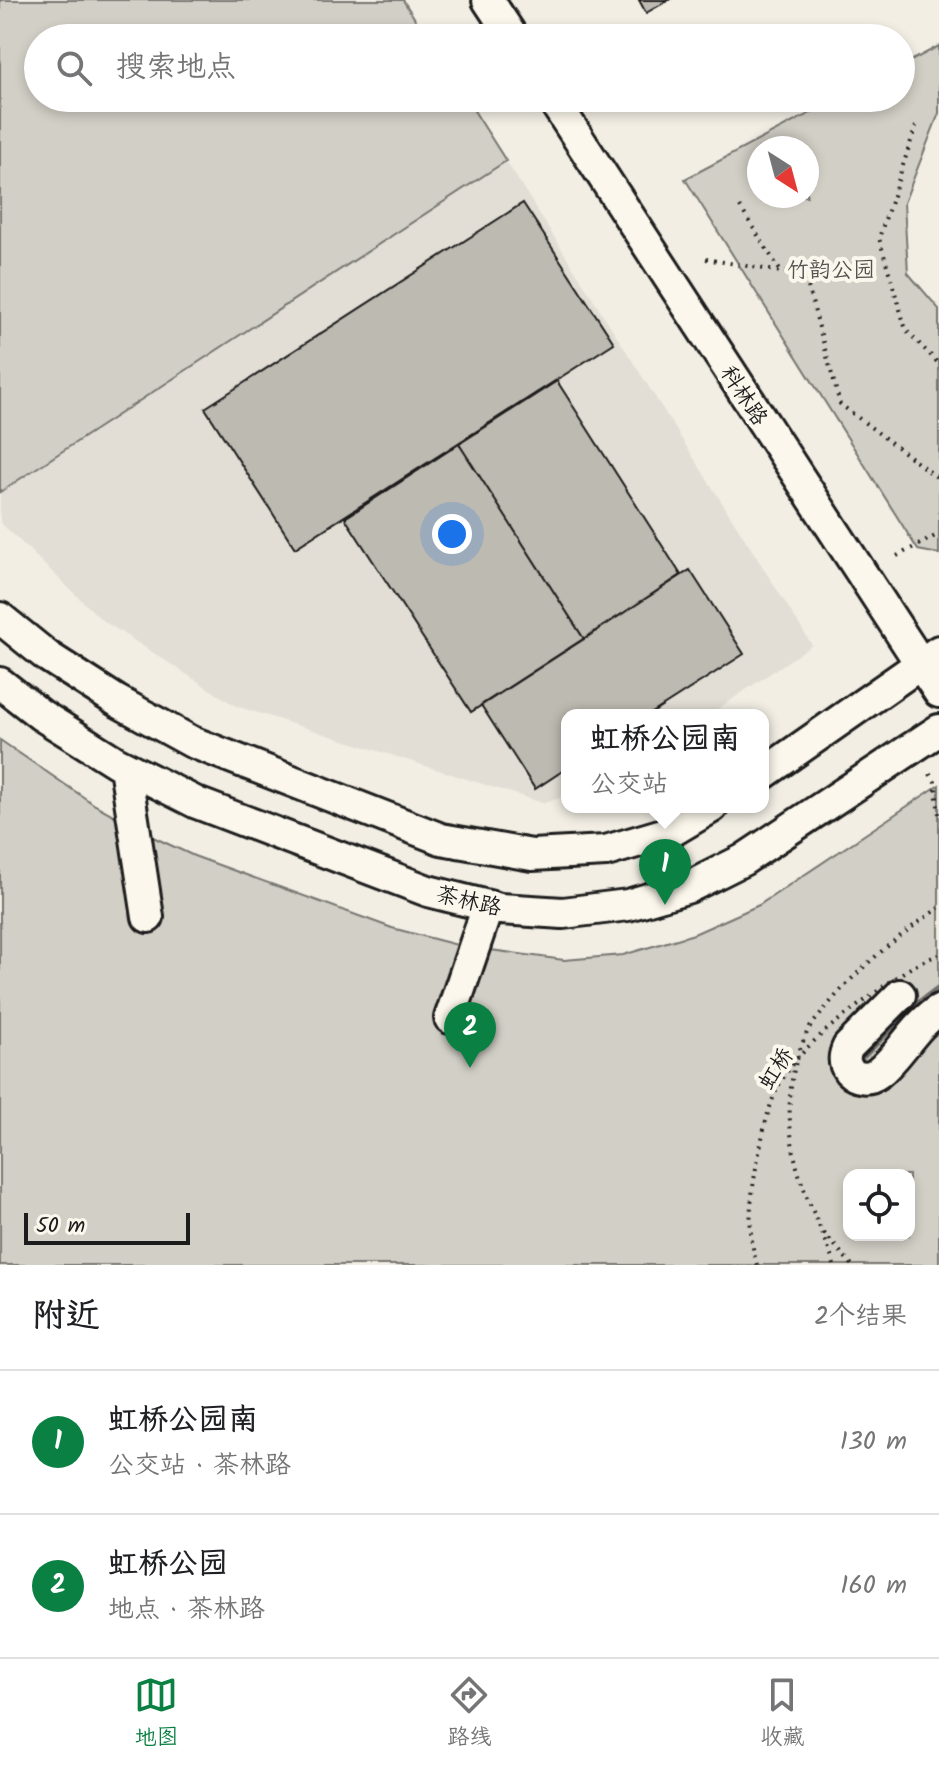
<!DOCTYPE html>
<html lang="zh">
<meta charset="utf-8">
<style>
body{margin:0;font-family:Kalam,"LXGW WenKai TC",sans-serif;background:#f6f6f6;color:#202124}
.controls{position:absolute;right:24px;bottom:24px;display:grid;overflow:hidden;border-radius:16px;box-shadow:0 4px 12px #0003}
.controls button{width:72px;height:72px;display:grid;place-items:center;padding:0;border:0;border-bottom:2px solid #e0e0e0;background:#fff;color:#202124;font:40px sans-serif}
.compass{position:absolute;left:747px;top:136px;width:72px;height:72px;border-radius:50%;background:#fff;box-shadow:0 4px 12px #0003;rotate:144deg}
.scale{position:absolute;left:24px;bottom:20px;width:166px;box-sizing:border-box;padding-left:8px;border:4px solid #1c1c1c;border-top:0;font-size:22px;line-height:28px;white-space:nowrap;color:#1c1c1c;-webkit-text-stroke:6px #fbf7ec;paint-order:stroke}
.you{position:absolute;left:452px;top:534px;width:28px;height:28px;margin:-20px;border:6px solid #fff;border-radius:50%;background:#1a73e8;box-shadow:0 0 0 12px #1a73e833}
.badge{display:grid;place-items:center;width:52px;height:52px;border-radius:50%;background:#0b8043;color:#fff;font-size:26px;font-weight:700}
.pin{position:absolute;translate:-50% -66px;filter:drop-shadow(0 2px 4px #0008)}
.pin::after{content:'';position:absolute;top:42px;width:28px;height:24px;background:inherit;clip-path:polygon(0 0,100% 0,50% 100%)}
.popup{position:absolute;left:561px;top:709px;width:208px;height:104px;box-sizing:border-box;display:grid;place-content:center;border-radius:16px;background:#fff;filter:drop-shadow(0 2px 6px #0005);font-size:26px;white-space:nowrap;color:#757577}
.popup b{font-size:30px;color:#202124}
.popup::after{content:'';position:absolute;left:50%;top:100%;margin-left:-16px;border:16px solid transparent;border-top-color:#fff}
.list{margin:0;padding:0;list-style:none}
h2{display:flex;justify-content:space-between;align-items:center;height:104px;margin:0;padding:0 32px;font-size:34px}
h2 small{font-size:26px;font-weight:400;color:#757577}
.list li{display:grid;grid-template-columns:52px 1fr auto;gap:24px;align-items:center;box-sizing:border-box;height:144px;padding:0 32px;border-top:2px solid #e0e0e0}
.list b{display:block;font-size:30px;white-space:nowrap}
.list p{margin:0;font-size:26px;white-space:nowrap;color:#757577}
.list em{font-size:26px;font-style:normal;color:#757577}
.icon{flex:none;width:44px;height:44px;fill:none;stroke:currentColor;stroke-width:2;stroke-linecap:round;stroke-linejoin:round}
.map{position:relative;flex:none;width:939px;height:1265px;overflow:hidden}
.search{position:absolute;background:#fff;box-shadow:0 4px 12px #0003;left:24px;right:24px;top:24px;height:88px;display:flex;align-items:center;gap:20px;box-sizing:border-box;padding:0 28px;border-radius:44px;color:#757577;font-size:30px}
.sheet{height:392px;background:#fff}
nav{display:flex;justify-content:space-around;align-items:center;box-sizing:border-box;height:112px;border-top:2px solid #e0e0e0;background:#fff;font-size:22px;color:#757577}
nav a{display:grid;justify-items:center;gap:4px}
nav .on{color:#0b8043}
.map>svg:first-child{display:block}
.built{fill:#e2ded5}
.green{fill:#d2cfc6;stroke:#777671;stroke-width:2;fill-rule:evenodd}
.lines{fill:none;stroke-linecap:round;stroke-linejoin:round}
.stream{stroke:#716f6b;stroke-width:7}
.building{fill:#bdbab1;stroke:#1c1c1c;stroke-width:2}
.minor-casing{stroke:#1c1c1c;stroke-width:36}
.path{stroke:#1c1c1c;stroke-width:4;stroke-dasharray:2 6;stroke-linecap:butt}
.minor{stroke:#fbf7ec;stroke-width:30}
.path-bridge{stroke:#1c1c1c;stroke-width:4;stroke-dasharray:2 6;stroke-linecap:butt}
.labels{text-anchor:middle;stroke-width:8;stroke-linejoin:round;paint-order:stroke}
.park-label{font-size:22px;fill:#53524f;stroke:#fbf7ec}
.street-label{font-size:22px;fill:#1c1c1c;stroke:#fbf7ec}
</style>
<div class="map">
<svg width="939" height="1265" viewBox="0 0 939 1265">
<rect width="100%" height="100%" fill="#f2eee4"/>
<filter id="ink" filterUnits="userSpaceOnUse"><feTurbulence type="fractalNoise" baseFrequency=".0125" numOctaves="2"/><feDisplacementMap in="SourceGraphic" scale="16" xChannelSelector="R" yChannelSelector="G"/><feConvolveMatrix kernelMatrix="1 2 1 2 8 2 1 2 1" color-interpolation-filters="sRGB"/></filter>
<g filter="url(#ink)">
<path class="built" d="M 506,161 L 812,645 L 709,715 L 567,715 L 567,796 L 543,803 L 236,706 L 102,620 L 0,522 L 0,492 Z"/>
<path class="green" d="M 0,0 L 403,0 L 427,38 L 38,38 L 38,98 L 466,98 L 506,161 L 0,492 Z
M 939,46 L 939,113 L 904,203 L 908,273 L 939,309 L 939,554 L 918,550 L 685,179 L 839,98 L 901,98 L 901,66 ZM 759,148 L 807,148 L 807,196 L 759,196 Z
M 0,740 L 95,805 L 153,837 L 194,856 L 392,928 L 461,946 L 564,960 L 623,955 L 694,934 L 759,905 L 939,785 L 939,1265 L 0,1265 ZM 849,1175 L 909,1175 L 909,1235 L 849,1235 Z"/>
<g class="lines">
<path class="stream" d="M 864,1055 L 903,1015 L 939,988"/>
</g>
<path class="building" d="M 639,0 L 669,0 L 646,13 Z
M 523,203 L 614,343 L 295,548 L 205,408 Z
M 557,381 L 681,575 L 584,639 L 459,444 Z
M 459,444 L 584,639 L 471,712 L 345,518 Z
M 690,570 L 744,654 L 649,715 L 567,715 L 567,768 L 535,789 L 481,705 Z"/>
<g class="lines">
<defs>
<path id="minor" d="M 488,0 L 513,38
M 552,98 L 939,692
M 0,618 L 47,656 L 117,701 L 192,742 L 441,839 L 532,855 L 606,851 L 670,832 L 712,807
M 0,683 L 41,715 L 116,762 L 197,803 L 428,891 L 500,909 L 563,913 L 628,905 L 689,887 L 743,860 L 939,730
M 125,767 L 148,917
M 763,774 L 939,651
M 900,995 L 848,1047 C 844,1055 843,1063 849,1071 C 857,1079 869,1080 878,1073 C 901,1055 913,1026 939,1010
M 450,1018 L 488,906"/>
</defs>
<use href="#minor" class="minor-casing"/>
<path class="path" d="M 916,126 L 879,238 L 906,330 L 939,364
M 740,207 L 781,272
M 706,259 L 805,276 L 840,404 L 939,479
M 897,556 L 939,534
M 930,774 L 935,782 L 939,814
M 824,1233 L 852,1265
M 834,1265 C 824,1232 806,1201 797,1167 C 786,1122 786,1077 806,1035 C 809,1027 815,1021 820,1015 C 853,972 895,938 939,908"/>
<use href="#minor" class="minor"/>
<path class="path-bridge" d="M 757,1265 C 747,1231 750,1203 756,1168 C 762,1140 766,1110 779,1085 C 800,1047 837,1021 871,996 C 892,980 913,963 939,955"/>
</g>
</g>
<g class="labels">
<g class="park-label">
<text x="831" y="277">竹韵公园</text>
</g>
<g class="street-label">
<text transform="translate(745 395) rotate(57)" y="8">科林路</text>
<text transform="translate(469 900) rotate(13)" y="8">茶林路</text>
<text transform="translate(775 1068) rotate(-57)" y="8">虹桥</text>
</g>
</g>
</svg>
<div class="controls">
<button><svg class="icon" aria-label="locate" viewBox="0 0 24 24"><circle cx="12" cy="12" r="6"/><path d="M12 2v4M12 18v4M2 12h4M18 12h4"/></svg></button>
</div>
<svg class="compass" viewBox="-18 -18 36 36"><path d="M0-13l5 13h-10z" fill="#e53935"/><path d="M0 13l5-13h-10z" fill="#757577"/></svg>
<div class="scale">50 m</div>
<div class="you"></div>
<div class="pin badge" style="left:665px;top:905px">1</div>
<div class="popup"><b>虹桥公园南</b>公交站</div>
<div class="pin badge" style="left:470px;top:1068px">2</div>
<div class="search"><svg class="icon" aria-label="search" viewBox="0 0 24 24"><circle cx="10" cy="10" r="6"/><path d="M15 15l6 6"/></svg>搜索地点</div>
</div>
<section class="sheet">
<h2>附近<small>2个结果</small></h2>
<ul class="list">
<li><span class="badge">1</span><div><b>虹桥公园南</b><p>公交站 · 茶林路</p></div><em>130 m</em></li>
<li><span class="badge">2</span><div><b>虹桥公园</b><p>地点 · 茶林路</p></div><em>160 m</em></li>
</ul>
</section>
<nav>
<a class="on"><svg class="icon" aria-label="map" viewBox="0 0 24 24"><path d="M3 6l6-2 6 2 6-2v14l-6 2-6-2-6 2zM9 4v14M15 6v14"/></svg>地图</a>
<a><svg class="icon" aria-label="directions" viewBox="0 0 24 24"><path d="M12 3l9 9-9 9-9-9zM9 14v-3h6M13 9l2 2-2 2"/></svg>路线</a>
<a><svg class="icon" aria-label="saved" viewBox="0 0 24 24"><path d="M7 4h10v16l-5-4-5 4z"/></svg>收藏</a>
</nav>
